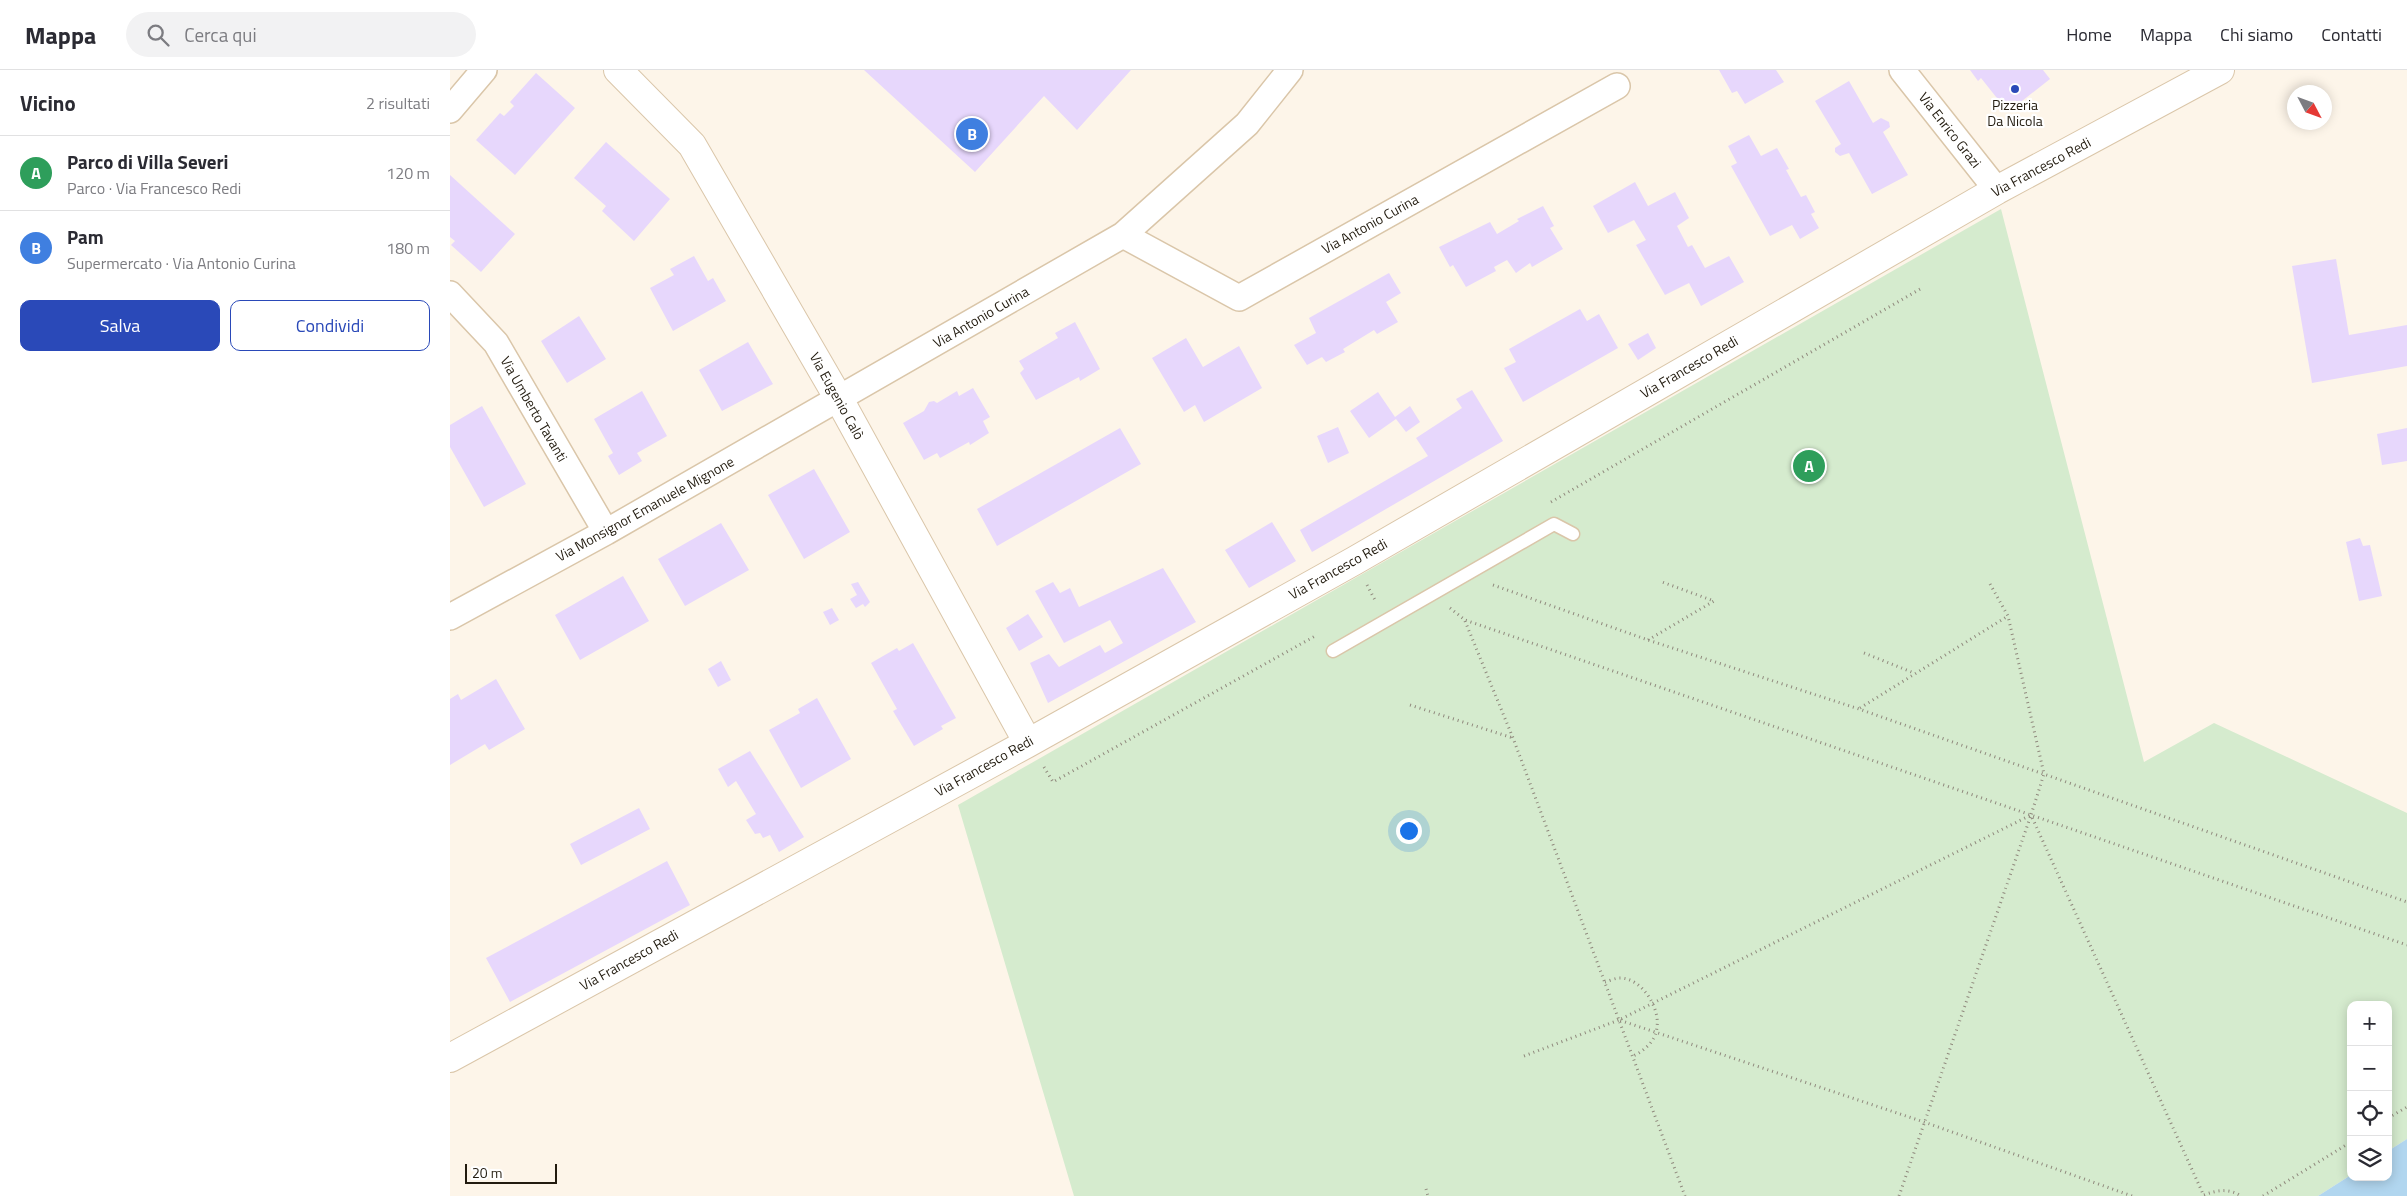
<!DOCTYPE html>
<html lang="it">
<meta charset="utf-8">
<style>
body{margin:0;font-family:"Titillium Web",sans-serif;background:#f2f2f3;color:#2b2b33}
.controls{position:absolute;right:15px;bottom:15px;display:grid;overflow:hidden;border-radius:10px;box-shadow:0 2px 12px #0003}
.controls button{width:45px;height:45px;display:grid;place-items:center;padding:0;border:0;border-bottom:1px solid #e1e1e2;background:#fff;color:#2b2b33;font:25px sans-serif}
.compass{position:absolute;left:1837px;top:15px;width:45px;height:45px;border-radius:50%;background:#fff;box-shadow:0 2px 12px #0003;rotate:131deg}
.scale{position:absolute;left:15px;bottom:12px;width:92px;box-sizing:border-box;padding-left:5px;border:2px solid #221b0f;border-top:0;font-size:14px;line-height:18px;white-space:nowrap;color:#221b0f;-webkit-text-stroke:4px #fff;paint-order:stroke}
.you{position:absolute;left:958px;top:760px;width:18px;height:18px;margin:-12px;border:4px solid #fff;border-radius:50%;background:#1a73e8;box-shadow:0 0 0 8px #1a73e833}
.badge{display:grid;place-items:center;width:32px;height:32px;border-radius:50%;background:#2a49b8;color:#fff;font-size:16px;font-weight:700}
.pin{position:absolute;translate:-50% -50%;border:2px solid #fff;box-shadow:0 1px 5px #0006}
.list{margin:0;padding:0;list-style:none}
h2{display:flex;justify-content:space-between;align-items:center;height:65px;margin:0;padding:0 20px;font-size:21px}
h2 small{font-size:16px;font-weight:400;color:#7c7c81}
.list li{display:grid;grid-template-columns:32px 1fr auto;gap:15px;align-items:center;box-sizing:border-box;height:75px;padding:0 20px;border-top:1px solid #e1e1e2}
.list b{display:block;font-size:19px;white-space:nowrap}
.list p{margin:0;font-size:16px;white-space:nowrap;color:#7c7c81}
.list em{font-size:16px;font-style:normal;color:#7c7c81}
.actions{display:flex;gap:10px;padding:15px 20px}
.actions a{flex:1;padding:11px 0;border:1px solid #2a49b8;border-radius:10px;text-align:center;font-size:18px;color:#2a49b8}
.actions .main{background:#2a49b8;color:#fff}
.icon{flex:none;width:28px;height:28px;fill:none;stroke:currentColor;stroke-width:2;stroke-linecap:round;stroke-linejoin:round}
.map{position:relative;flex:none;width:1957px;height:1126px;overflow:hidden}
header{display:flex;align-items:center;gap:30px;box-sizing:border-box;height:70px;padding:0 25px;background:#fff;border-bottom:1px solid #e1e1e2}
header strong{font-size:24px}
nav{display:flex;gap:28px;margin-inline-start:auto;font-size:18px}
.search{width:350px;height:45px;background:#f2f2f3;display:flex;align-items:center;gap:12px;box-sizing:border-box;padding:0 18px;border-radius:28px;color:#7c7c81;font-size:19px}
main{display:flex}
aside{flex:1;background:#fff}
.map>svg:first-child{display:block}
.green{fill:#d5ebce}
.water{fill:#b1d6ef}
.building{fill:#e7d7fc}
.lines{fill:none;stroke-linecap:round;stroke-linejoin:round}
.service-casing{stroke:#dac6a9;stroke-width:15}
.minor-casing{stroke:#dac6a9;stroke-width:28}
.tertiary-casing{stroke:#dac6a9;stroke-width:30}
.path{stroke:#90897d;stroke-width:3;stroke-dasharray:1 4;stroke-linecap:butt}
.service{stroke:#fff;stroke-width:12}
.minor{stroke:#fff;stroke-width:25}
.tertiary{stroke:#fff;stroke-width:28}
.poi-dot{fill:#2a49b8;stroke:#fff;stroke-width:2}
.labels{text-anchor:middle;stroke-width:4.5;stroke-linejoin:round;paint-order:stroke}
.poi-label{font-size:14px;fill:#221b0f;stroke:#fff}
.street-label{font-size:14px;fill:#221b0f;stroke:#fff}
</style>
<header>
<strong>Mappa</strong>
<div class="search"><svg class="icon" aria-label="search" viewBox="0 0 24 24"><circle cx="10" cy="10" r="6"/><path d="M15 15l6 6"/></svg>Cerca qui</div>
<nav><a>Home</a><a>Mappa</a><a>Chi siamo</a><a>Contatti</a></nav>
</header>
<main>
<aside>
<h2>Vicino<small>2 risultati</small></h2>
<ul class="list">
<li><span class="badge" style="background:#2e9e5b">A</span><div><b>Parco di Villa Severi</b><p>Parco · Via Francesco Redi</p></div><em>120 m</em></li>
<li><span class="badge" style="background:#3f7fe0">B</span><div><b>Pam</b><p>Supermercato · Via Antonio Curina</p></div><em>180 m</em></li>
</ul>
<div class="actions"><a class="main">Salva</a><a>Condividi</a></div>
</aside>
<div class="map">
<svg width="1957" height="1126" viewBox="0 0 1957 1126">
<rect width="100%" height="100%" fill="#fdf5e9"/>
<path class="green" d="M 1551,139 L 1694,692 L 1764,653 L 1957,743 L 1957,1069 L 1938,1081 L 1938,935 L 1901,935 L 1901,1105 L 1868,1126 L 624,1126 L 508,735 Z"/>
<path class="water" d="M 1957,1069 L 1957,1126 L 1868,1126 L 1901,1105 L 1901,1107 L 1938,1107 L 1938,1081 Z"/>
<path class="building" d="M 414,0 L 681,0 L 627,60 L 594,26 L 525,102 Z
M 1269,0 L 1326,0 L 1334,12 L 1295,34 L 1287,21 L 1282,23 Z
M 1520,0 L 1593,0 L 1600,9 L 1558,42 L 1531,8 L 1528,11 Z
M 86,3 L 125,38 L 65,105 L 26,70 L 50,43 L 54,46 L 64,36 L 60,32 Z
M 1399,11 L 1423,53 L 1431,48 L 1439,52 L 1440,57 L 1433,62 L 1458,105 L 1422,124 L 1399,83 L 1390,86 L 1385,82 L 1385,78 L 1391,74 L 1365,31 Z
M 1299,65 L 1311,86 L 1327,78 L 1339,99 L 1336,100 L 1351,127 L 1356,125 L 1365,142 L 1361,144 L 1369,158 L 1350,169 L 1342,155 L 1320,166 L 1281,96 L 1287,93 L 1278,76 Z
M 156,72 L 220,129 L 184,171 L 152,141 L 156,136 L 124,108 Z
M 0,105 L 65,164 L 31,202 L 1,175 L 5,171 L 0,167 Z
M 1185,112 L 1198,136 L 1225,122 L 1239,148 L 1227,156 L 1238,177 L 1242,175 L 1255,198 L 1279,186 L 1294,212 L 1251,236 L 1239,213 L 1215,225 L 1186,175 L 1196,170 L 1184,150 L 1158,163 L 1143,136 Z
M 1093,136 L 1104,156 L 1100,158 L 1113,179 L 1082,197 L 1080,193 L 1066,203 L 1057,190 L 1044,197 L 1046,201 L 1016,217 L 1003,195 L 1000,197 L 989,177 L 1040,152 L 1047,164 L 1069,151 L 1067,149 Z
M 244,186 L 258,211 L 263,208 L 276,231 L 223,261 L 200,218 L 224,205 L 220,199 Z
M 1886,189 L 1899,265 L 1957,255 L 1957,296 L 1862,313 L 1842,196 Z
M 939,203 L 951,223 L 936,232 L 948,252 L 927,264 L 924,260 L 893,279 L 895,282 L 876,292 L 872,287 L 857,295 L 844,275 L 866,263 L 859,248 Z
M 1130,239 L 1137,251 L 1149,244 L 1168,278 L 1073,332 L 1054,298 L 1066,292 L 1059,279 Z
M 129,246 L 156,289 L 117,313 L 91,271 Z
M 625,252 L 650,299 L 630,311 L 629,307 L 586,330 L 570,303 L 574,299 L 569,291 L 608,268 L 605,263 Z
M 1198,263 L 1206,278 L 1188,290 L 1178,274 Z
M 736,268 L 753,297 L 789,276 L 812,318 L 754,352 L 745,335 L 734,342 L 702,288 Z
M 298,272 L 323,314 L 272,341 L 249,300 Z
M 523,318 L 540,347 L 533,351 L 539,363 L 520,375 L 519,372 L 490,388 L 487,383 L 474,390 L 453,353 L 474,341 L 479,332 L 484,331 L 487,333 L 507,321 L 509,326 Z
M 1022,320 L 1053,371 L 862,482 L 850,460 L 978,386 L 966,368 L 1012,338 L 1006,329 Z
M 192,321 L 217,366 L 187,383 L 192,391 L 169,405 L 158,386 L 163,383 L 144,349 Z
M 928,322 L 945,347 L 960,336 L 970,352 L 956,362 L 946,349 L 919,368 L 900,341 Z
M 32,336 L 76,414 L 34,437 L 0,377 L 0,355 Z
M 888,357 L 899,383 L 878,393 L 867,366 Z
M 670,358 L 691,394 L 547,476 L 527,439 Z
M 1957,358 L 1957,391 L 1932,395 L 1927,364 Z
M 364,399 L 400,462 L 354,489 L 318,425 Z
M 822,452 L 846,491 L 799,518 L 775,480 Z
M 271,453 L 299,500 L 235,536 L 208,489 Z
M 1910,468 L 1913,476 L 1920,475 L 1932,526 L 1909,531 L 1896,472 Z
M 713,498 L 746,552 L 598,633 L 580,593 L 599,584 L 609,597 L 650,575 L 655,583 L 673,573 L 660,550 L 614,573 L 585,521 L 603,512 L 610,523 L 620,518 L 629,537 Z
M 173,506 L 199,551 L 130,590 L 105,545 Z
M 408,512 L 420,532 L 415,537 L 413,534 L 406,538 L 400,529 L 407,525 L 401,514 Z
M 382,538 L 389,550 L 380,555 L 373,542 Z
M 578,544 L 593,567 L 569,581 L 556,558 Z
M 463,573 L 506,648 L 491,656 L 493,659 L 464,676 L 443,641 L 447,639 L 421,593 L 447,578 L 449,581 Z
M 271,591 L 281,610 L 268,617 L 258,599 Z
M 46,609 L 75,659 L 39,680 L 35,674 L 0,695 L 0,629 L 8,624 L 11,630 Z
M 367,628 L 401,689 L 351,718 L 319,660 L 350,643 L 348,639 Z
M 300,681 L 354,767 L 329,782 L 320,765 L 313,768 L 310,763 L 305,764 L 296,750 L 306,744 L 286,711 L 278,717 L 268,699 Z
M 189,738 L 200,759 L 131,795 L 120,774 Z
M 217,791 L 240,835 L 60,932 L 36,888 Z"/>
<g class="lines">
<defs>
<path id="service" d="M 883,581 L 1104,454 L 1123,464"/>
<path id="minor" d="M 1452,0 L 1547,120
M 0,40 L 34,0
M 673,165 L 789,228 L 1167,16
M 0,224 L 46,273 L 156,462
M 0,547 L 156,462 L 673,165 L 797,54 L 840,0"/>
<path id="tertiary" d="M 168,0 L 242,75 L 389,329 L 578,673
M 0,988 L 578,673 L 904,491 L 1547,120 L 1770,0"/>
</defs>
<use href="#service" class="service-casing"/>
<use href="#minor" class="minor-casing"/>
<use href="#tertiary" class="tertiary-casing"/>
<path class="path" d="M 1101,432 L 1472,218
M 1540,514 L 1558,546 L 1594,704 L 1581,745 L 1754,1126
M 917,515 L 926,532
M 1043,515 L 1198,570 L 1409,639 L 1957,832
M 1000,538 L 1015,550 L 1581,745 L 1449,1126
M 1015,551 L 1063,668 L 1235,1126
M 1198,570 L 1264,531 L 1212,512
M 1414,583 L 1464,603
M 960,635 L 1063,668
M 1410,638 L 1558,546
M 594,697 L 603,712 L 867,565
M 1155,912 C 1159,911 1165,908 1170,908 C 1192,908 1210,938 1207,957 C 1206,971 1194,981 1183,986
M 1074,986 L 1169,950
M 1938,1048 L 1957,1037
M 976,1119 L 978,1126
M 1754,1125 C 1767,1120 1779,1118 1791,1126
M 1682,1126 L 1474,1052 L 1169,950 L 1581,745 L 1957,875
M 1813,1126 L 1901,1072"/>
<use href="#service" class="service"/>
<use href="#minor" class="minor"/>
<use href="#tertiary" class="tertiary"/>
</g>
<circle class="poi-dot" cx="1565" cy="19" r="5"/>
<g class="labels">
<g class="poi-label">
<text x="1565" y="40">Pizzeria<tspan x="1565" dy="16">Da Nicola</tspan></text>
</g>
<g class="street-label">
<text transform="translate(1500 60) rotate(52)" y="5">Via Enrico Grazi</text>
<text transform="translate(1591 97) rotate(-28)" y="5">Via Francesco Redi</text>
<text transform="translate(920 154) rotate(-29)" y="5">Via Antonio Curina</text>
<text transform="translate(531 247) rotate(-30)" y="5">Via Antonio Curina</text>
<text transform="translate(1239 297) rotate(-30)" y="5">Via Francesco Redi</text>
<text transform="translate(387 326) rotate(61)" y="5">Via Eugenio Calò</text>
<text transform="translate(84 339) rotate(60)" y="5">Via Umberto Tavanti</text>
<text transform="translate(195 439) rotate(-29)" y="5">Via Monsignor Emanuele Mignone</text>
<text transform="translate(888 499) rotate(-29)" y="5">Via Francesco Redi</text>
<text transform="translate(534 696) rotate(-29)" y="5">Via Francesco Redi</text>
<text transform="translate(179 890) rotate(-29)" y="5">Via Francesco Redi</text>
</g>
</g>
</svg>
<div class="controls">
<button>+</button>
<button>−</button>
<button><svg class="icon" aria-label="locate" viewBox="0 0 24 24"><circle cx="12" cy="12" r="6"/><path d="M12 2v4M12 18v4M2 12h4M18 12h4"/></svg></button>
<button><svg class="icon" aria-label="layers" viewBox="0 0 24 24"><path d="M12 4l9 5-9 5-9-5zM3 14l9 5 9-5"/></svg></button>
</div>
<svg class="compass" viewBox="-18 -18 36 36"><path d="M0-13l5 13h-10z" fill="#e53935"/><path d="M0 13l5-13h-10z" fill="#7c7c81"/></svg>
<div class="scale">20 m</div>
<div class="you"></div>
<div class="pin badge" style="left:1359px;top:396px;background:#2e9e5b">A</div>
<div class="pin badge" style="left:522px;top:64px;background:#3f7fe0">B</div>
</div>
</main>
